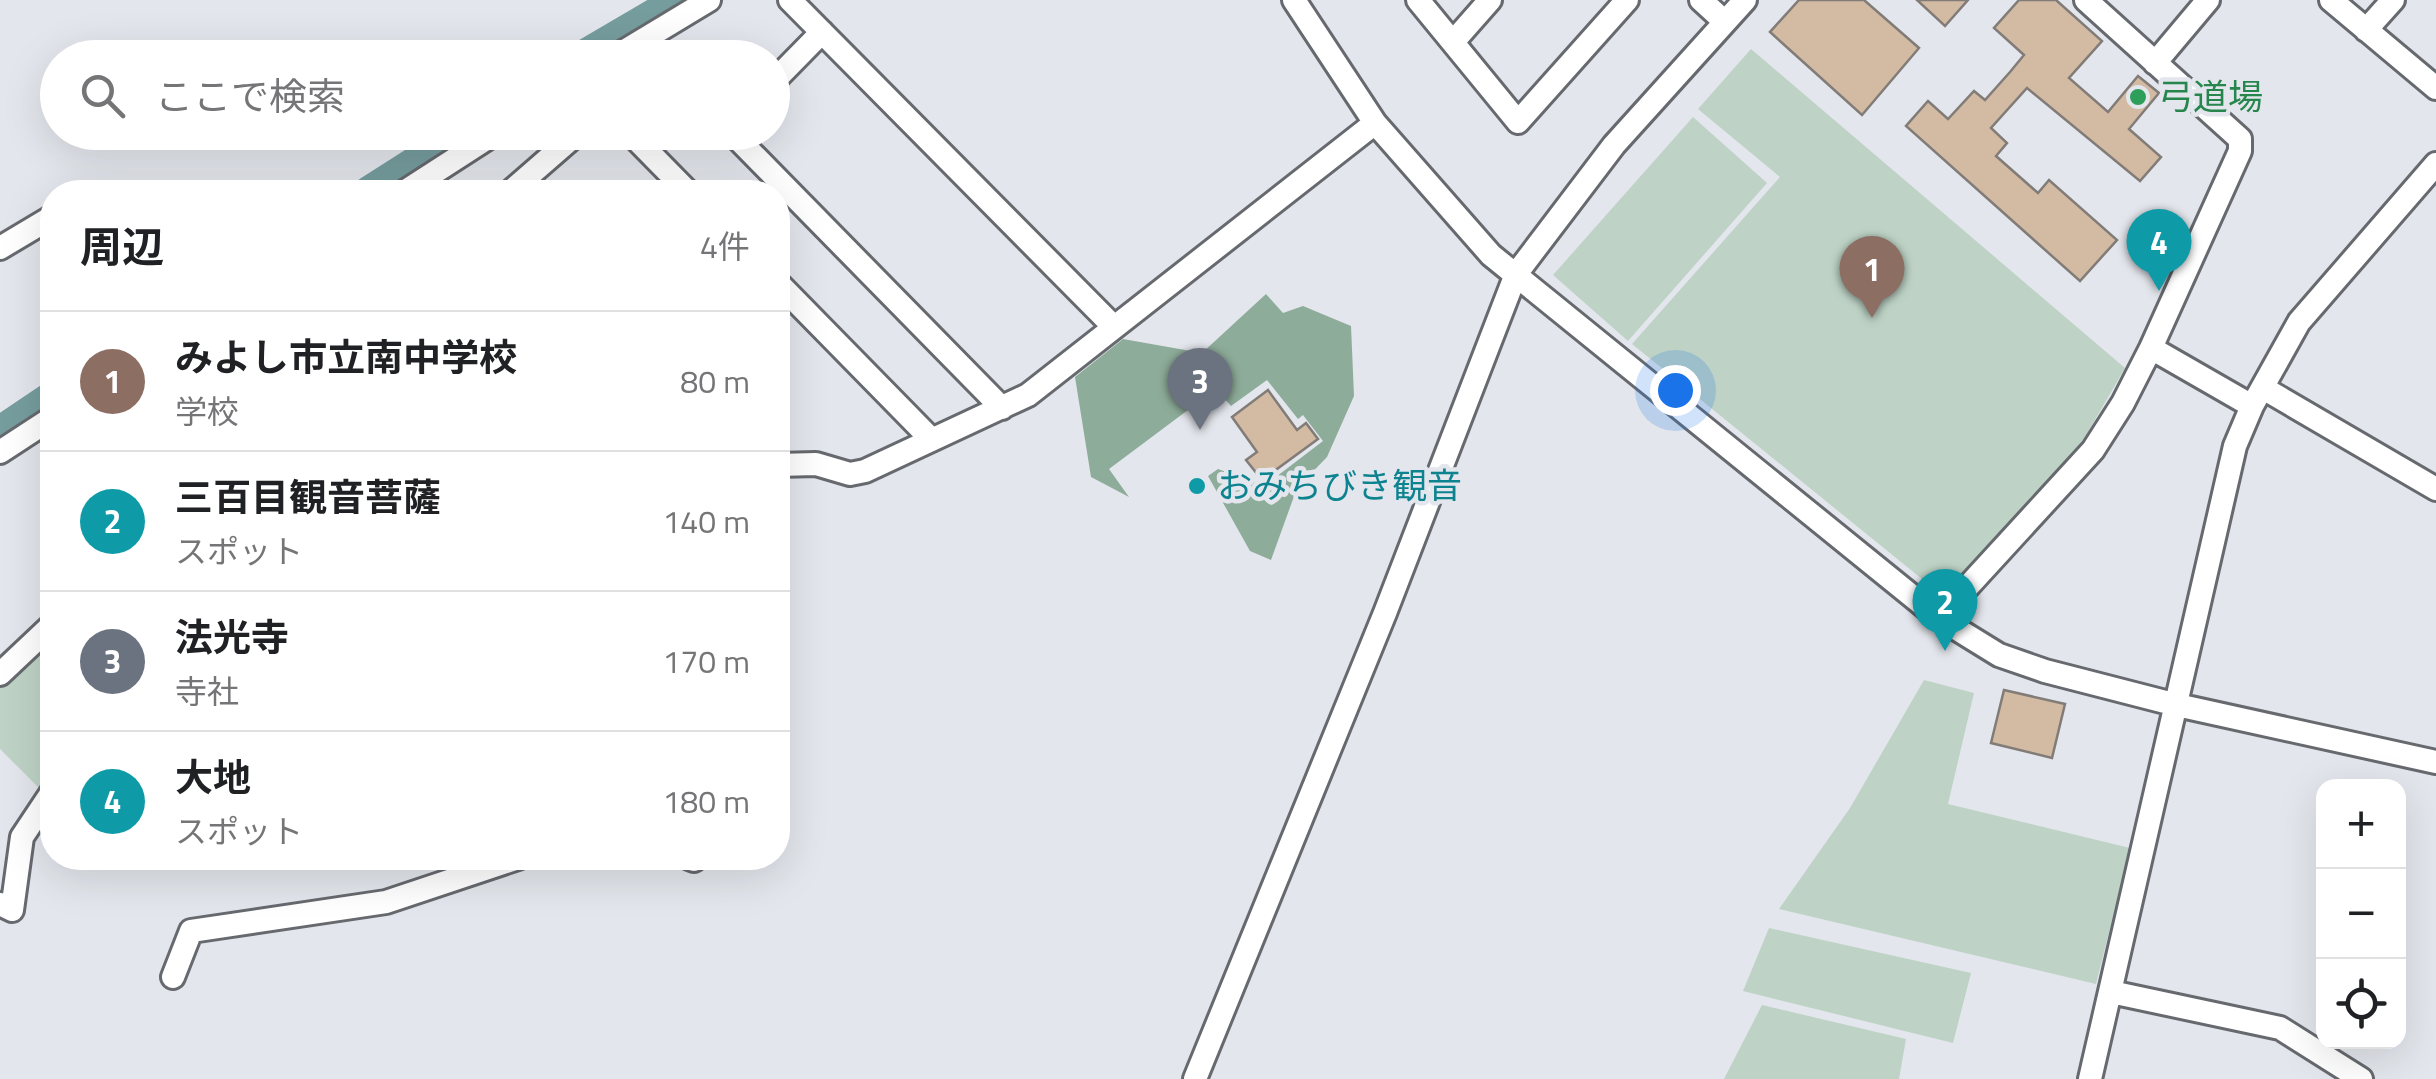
<!DOCTYPE html>
<html lang="ja">
<meta charset="utf-8">
<style>
body{margin:0;font-family:"Titillium Web","Noto Sans JP",sans-serif;background:#f6f6f6;color:#202124}
.controls{position:absolute;right:30px;bottom:30px;display:grid;overflow:hidden;border-radius:20px;box-shadow:0 10px 40px #0002}
.controls button{width:90px;height:90px;display:grid;place-items:center;padding:0;border:0;border-bottom:2px solid #e0e0e0;background:#fff;color:#202124;font:50px sans-serif}
.you{position:absolute;left:1675px;top:390px;width:35px;height:35px;margin:-25px;border:8px solid #fff;border-radius:50%;background:#1a73e8;box-shadow:0 0 0 15px #1a73e833}
.badge{display:grid;place-items:center;width:65px;height:65px;border-radius:50%;background:#ab1532;color:#fff;font-size:32px;font-weight:700}
.pin{position:absolute;translate:-50% -82px;filter:drop-shadow(0 2px 5px #0008)}
.pin::after{content:'';position:absolute;top:52px;width:35px;height:30px;background:inherit;clip-path:polygon(0 0,100% 0,50% 100%)}
.list{margin:0;padding:0;list-style:none}
h2{display:flex;justify-content:space-between;align-items:center;height:130px;margin:0;padding:0 40px;font-size:42px}
h2 small{font-size:32px;font-weight:400;color:#757577}
.list li{display:grid;grid-template-columns:65px 1fr auto;gap:30px;align-items:center;box-sizing:border-box;height:140px;padding:0 40px;border-top:2px solid #e0e0e0}
.list b{display:block;font-size:38px;white-space:nowrap}
.list p{margin:0;font-size:32px;white-space:nowrap;color:#757577}
.list em{font-size:32px;font-style:normal;color:#757577}
.icon{flex:none;width:55px;height:55px;fill:none;stroke:currentColor;stroke-width:2;stroke-linecap:round;stroke-linejoin:round}
.map{position:relative;flex:none;width:2436px;height:1079px;overflow:hidden}
.search{position:absolute;background:#fff;box-shadow:0 10px 40px #0002;left:40px;top:40px;width:750px;height:110px;display:flex;align-items:center;gap:25px;box-sizing:border-box;padding:0 35px;border-radius:55px;color:#757577;font-size:38px}
.panel{position:absolute;background:#fff;box-shadow:0 10px 40px #0002;left:40px;top:180px;width:750px;height:690px;border-radius:40px}
.map>svg:first-child{display:block}
.green{fill:#bed3c6}
.forest{fill:#8eac9a}
.lines{fill:none;stroke-linecap:round;stroke-linejoin:round}
.river{stroke:#769d9e;stroke-width:32}
.building{fill:#d3baa3;stroke:#817c78;stroke-width:2.5}
.minor-casing{stroke:#66696e;stroke-width:28}
.minor{stroke:#fff;stroke-width:22}
.leisure-dot{fill:#2e9e5b;stroke:#e3e6ec;stroke-width:4}
.culture-dot{fill:#0f9aa8;stroke:#e3e6ec;stroke-width:4}
.labels{text-anchor:middle;stroke-width:9;stroke-linejoin:round;paint-order:stroke}
.leisure-label{font-size:35px;fill:#27864d;stroke:#e3e6ec;text-anchor:start}
.culture-label{font-size:35px;fill:#0d838f;stroke:#e3e6ec;text-anchor:start}
</style>
<div class="map">
<svg width="2436" height="1079" viewBox="0 0 2436 1079">
<rect width="100%" height="100%" fill="#e3e6ec"/>
<path class="green" d="M 1751,49 L 2125,368 L 2081,444 L 1943,596 L 1632,344 L 1780,177 L 1698,109 Z
M 1693,117 L 1767,183 L 1628,341 L 1553,275 Z
M 41,645 L 52,658 L 52,783 L 43,792 L 0,749 L 0,681 Z
M 1924,680 L 1974,693 L 1948,804 L 2130,848 L 2096,984 L 1779,909 L 1850,808 Z
M 1769,928 L 1971,973 L 1953,1043 L 1743,991 Z
M 1762,1005 L 1906,1039 L 1899,1079 L 1724,1079 Z"/>
<path class="forest" d="M 1266,294 L 1283,313 L 1303,306 L 1351,326 L 1354,396 L 1327,457 L 1297,488 L 1271,560 L 1250,551 L 1208,476 L 1218,469 L 1264,486 L 1323,441 L 1303,415 L 1298,419 L 1267,380 L 1231,406 L 1216,389 L 1109,469 L 1129,497 L 1091,477 L 1075,377 L 1123,339 L 1202,353 Z"/>
<g class="lines">
<path class="river" d="M 580,58 L 679,0
M 369,192 L 463,132
M 0,432 L 52,397"/>
</g>
<path class="building" d="M 1799,0 L 1864,0 L 1919,48 L 1862,115 L 1770,32 Z
M 1917,0 L 1968,0 L 1945,26 Z
M 2019,0 L 2056,0 L 2102,41 L 2069,78 L 2108,112 L 2138,76 L 2159,93 L 2129,129 L 2161,157 L 2140,181 L 2027,88 L 1991,128 L 2007,143 L 1996,156 L 2038,193 L 2049,180 L 2117,240 L 2080,281 L 1906,126 L 1928,101 L 1948,119 L 1974,91 L 1985,100 L 2010,72 L 2024,55 L 1994,28 Z
M 1268,390 L 1297,430 L 1306,423 L 1318,439 L 1262,480 L 1246,460 L 1257,452 L 1232,417 Z
M 2004,690 L 2065,704 L 2052,758 L 1991,743 Z"/>
<g class="lines">
<defs>
<path id="minor" d="M 790,0 L 1113,326
M 1294,0 L 1375,123 L 1491,255 L 1939,618 L 1999,655 L 2045,671 L 2177,705 L 2436,762
M 1418,0 L 1518,122 L 1627,0
M 1701,0 L 1725,22
M 2331,0 L 2436,88
M 2366,30 L 2393,0
M 1453,42 L 1490,0
M 613,58 L 709,0
M 2155,63 L 2208,0
M 772,83 L 822,32
M 629,132 L 688,192
M 731,132 L 1002,408
M 404,192 L 497,132
M 510,192 L 579,132
M 0,248 L 52,217
M 778,283 L 931,439
M 2151,348 L 2252,406
M 2263,388 L 2436,489
M 0,452 L 52,418
M 778,465 L 816,464 L 850,474 L 865,471 L 1028,395 L 1375,123
M 1939,618 L 2093,450 L 2123,403 L 2151,348 L 2240,151 L 2240,139 L 2086,0
M 0,674 L 52,625
M 689,858 L 694,860
M 0,904 L 12,910 L 22,837 L 52,792
M 173,977 L 191,931 L 386,902 L 518,858
M 2111,992 L 2280,1028 L 2361,1079
M 1195,1079 L 1385,613 L 1516,274 L 1614,145 L 1745,0
M 2090,1079 L 2235,446 L 2252,406 L 2299,322 L 2436,164"/>
</defs>
<use href="#minor" class="minor-casing"/>
<use href="#minor" class="minor"/>
</g>
<circle class="leisure-dot" cx="2138" cy="97" r="10"/>
<circle class="culture-dot" cx="1197" cy="486" r="10"/>
<g class="labels">
<g class="leisure-label">
<text x="2158" y="109">弓道場</text>
</g>
<g class="culture-label">
<text x="1217" y="498">おみちびき観音</text>
</g>
</g>
</svg>
<div class="controls">
<button>+</button>
<button>−</button>
<button><svg class="icon" aria-label="locate" viewBox="0 0 24 24"><circle cx="12" cy="12" r="6"/><path d="M12 2v4M12 18v4M2 12h4M18 12h4"/></svg></button>
</div>
<div class="you"></div>
<div class="pin badge" style="left:1872px;top:318px;background:#8d6e63">1</div>
<div class="pin badge" style="left:1945px;top:651px;background:#0f9aa8">2</div>
<div class="pin badge" style="left:1200px;top:430px;background:#6b7280">3</div>
<div class="pin badge" style="left:2159px;top:291px;background:#0f9aa8">4</div>
<div class="search"><svg class="icon" aria-label="search" viewBox="0 0 24 24"><circle cx="10" cy="10" r="6"/><path d="M15 15l6 6"/></svg>ここで検索</div>
<section class="panel">
<h2>周辺<small>4件</small></h2>
<ul class="list">
<li><span class="badge" style="background:#8d6e63">1</span><div><b>みよし市立南中学校</b><p>学校</p></div><em>80 m</em></li>
<li><span class="badge" style="background:#0f9aa8">2</span><div><b>三百目観音菩薩</b><p>スポット</p></div><em>140 m</em></li>
<li><span class="badge" style="background:#6b7280">3</span><div><b>法光寺</b><p>寺社</p></div><em>170 m</em></li>
<li><span class="badge" style="background:#0f9aa8">4</span><div><b>大地</b><p>スポット</p></div><em>180 m</em></li>
</ul>
</section>
</div>
